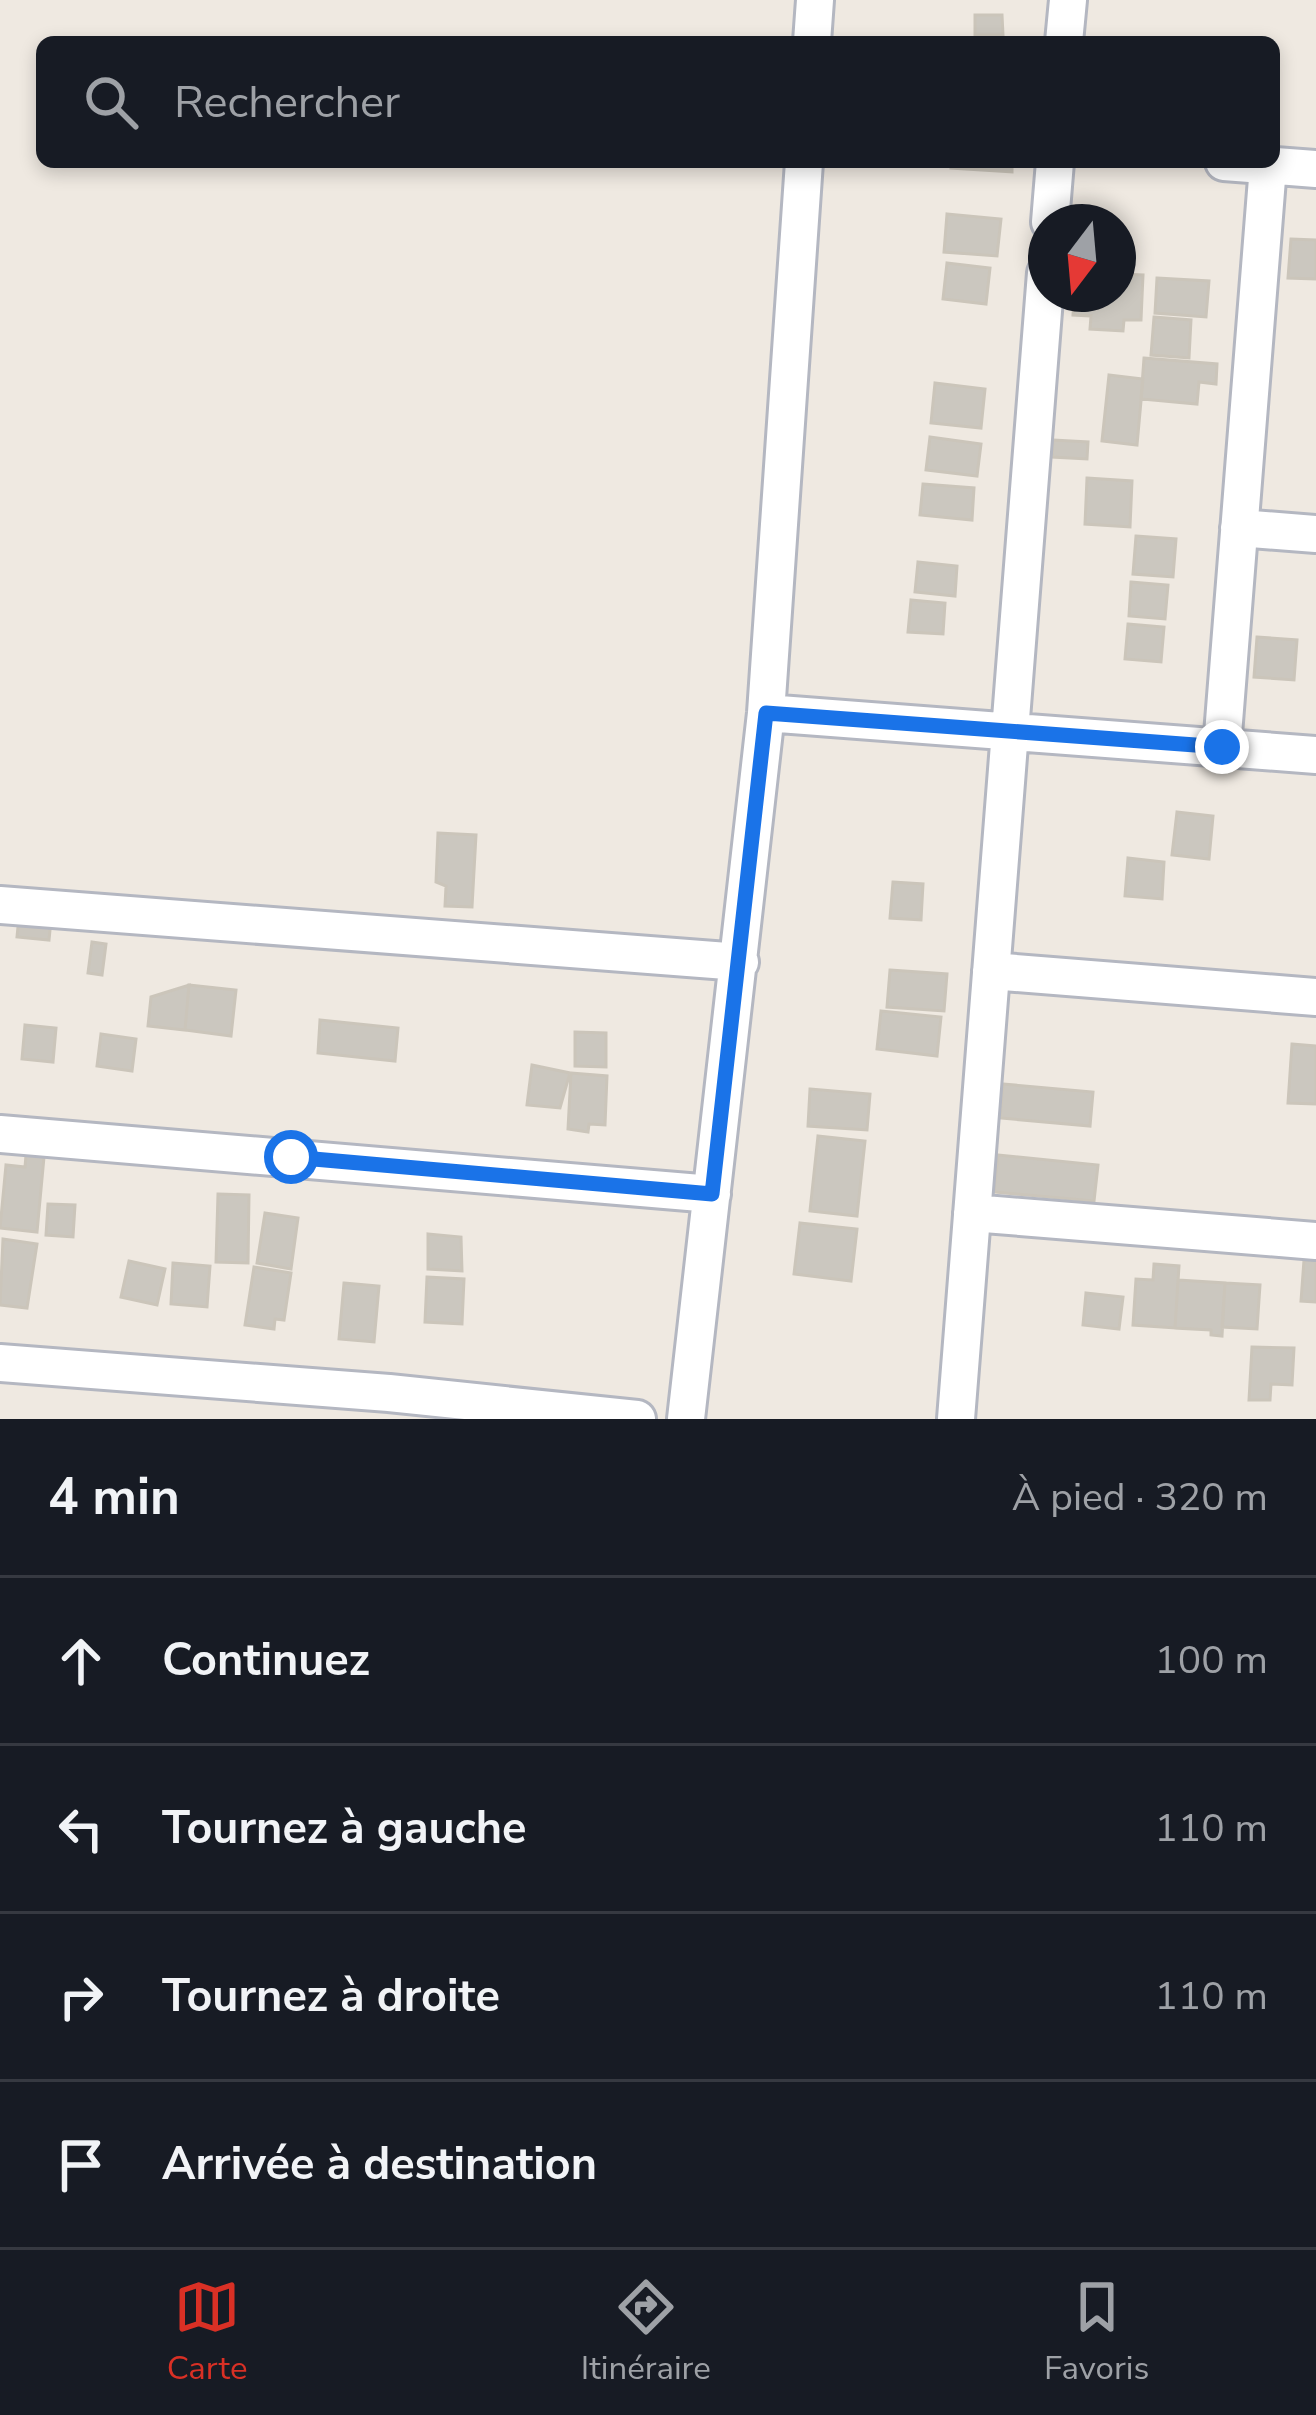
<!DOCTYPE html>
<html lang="fr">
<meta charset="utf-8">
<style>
body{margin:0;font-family:"Nunito Sans",sans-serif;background:#20242c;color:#f1f3f6}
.compass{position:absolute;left:1028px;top:204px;width:108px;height:108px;border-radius:50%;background:#171b24;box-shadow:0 6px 18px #0003;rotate:196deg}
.stop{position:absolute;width:36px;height:36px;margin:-27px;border:9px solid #1a73e8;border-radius:50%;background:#fff}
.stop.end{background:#1a73e8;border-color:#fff;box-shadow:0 3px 12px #0008}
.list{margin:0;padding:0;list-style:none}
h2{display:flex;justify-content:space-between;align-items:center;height:156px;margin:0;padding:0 48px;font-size:51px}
h2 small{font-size:39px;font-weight:400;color:#9ea1a6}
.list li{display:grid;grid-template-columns:78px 1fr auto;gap:36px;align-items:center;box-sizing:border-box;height:168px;padding:0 48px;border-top:3px solid #363941}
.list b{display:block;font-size:45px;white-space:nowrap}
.list em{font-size:39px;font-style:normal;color:#9ea1a6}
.icon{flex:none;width:66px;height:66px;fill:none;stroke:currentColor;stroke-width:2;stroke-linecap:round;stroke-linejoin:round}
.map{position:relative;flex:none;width:1316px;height:1419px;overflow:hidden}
.search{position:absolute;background:#171b24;box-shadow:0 6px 18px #0003;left:36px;right:36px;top:36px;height:132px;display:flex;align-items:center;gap:30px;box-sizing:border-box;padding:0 42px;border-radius:18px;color:#9ea1a6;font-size:45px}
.sheet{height:828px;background:#171b24}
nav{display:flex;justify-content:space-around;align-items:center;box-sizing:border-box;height:168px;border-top:3px solid #363941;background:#171b24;font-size:33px;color:#9ea1a6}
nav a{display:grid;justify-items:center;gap:6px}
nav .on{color:#d93025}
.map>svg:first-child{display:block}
.building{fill:#cbc7bf;stroke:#cbc5ba;stroke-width:3}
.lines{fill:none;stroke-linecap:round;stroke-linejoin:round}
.minor-casing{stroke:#b4b7c1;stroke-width:42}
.minor{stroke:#fff;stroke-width:36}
.route{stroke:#1a73e8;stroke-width:15}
</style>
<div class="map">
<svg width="1316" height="1419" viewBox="0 0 1316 1419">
<rect width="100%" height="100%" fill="#efe9e1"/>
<path class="building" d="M 975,15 L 1002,15 L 1003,35 L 975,35 Z
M 951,162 L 1012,162 L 1012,172 L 951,168 Z
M 947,214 L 1001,219 L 997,256 L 944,252 Z
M 1291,239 L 1316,240 L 1316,279 L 1288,278 Z
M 947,263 L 990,268 L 986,304 L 943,299 Z
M 1118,274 L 1143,275 L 1141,320 L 1124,320 L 1123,331 L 1090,329 L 1091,316 L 1073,315 L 1074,294 L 1118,294 Z
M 1157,278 L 1209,281 L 1206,317 L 1155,313 Z
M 1154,317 L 1191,320 L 1189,358 L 1151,355 Z
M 1144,358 L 1217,364 L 1216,384 L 1199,382 L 1197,404 L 1141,399 Z
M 1109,375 L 1143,379 L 1137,445 L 1102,441 Z
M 935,383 L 985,389 L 981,428 L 931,423 Z
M 930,437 L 981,444 L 977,476 L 926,470 Z
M 1053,440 L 1088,442 L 1087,459 L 1052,457 Z
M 1087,478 L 1132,481 L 1130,527 L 1085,524 Z
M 923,484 L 974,488 L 972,520 L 920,515 Z
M 1136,536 L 1176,539 L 1173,577 L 1133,574 Z
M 918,562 L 957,566 L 955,596 L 915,592 Z
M 1131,582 L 1168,585 L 1165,619 L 1129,616 Z
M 911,600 L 945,603 L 943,634 L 908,632 Z
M 1128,624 L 1164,627 L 1161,662 L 1125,659 Z
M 1257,637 L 1297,640 L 1294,680 L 1254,677 Z
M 1177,812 L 1213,816 L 1209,859 L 1172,855 Z
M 438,833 L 476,835 L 472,907 L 445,906 L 446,886 L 436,882 Z
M 1128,858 L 1164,862 L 1162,899 L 1125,896 Z
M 893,882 L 923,884 L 921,920 L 890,918 Z
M 19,917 L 51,920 L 49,940 L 17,937 Z
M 92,942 L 106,944 L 102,975 L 88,973 Z
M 890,970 L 947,974 L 944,1011 L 887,1007 Z
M 189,985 L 185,1030 L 148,1026 L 151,997 Z
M 189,985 L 236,990 L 231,1036 L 185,1030 Z
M 881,1011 L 941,1017 L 937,1056 L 877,1049 Z
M 320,1020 L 398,1028 L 395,1061 L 318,1053 Z
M 25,1025 L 56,1028 L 53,1062 L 22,1059 Z
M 575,1032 L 606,1033 L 606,1067 L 575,1066 Z
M 101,1034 L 136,1039 L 132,1071 L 97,1066 Z
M 1292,1044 L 1316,1046 L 1316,1104 L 1288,1103 Z
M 532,1065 L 570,1073 L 560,1108 L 527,1105 Z
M 571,1073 L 607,1076 L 605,1125 L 589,1124 L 588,1132 L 568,1129 Z
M 1003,1084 L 1093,1092 L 1090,1126 L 1000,1118 Z
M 810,1089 L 870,1094 L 867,1130 L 808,1126 Z
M 818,1136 L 865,1141 L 857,1216 L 810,1211 Z
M 26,1155 L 44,1157 L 37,1232 L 0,1228 L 6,1165 L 25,1167 Z
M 998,1155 L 1098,1165 L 1094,1201 L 994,1192 Z
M 218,1194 L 249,1195 L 248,1263 L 216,1262 Z
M 48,1204 L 75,1205 L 73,1237 L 46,1235 Z
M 265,1213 L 298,1218 L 291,1269 L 257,1263 Z
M 800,1223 L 857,1229 L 851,1281 L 794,1274 Z
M 428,1234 L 461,1237 L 462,1271 L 428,1269 Z
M 3,1239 L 37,1244 L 27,1308 L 0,1305 Z
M 1304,1260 L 1316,1261 L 1316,1302 L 1301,1301 Z
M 129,1261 L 165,1269 L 157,1305 L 121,1297 Z
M 173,1263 L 210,1266 L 207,1307 L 171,1304 Z
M 1154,1264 L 1179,1266 L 1175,1328 L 1133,1325 L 1136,1279 L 1153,1280 Z
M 254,1267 L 291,1273 L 284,1320 L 275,1319 L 274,1329 L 245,1325 Z
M 427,1277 L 464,1279 L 462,1324 L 425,1322 Z
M 1178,1280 L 1225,1283 L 1222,1336 L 1211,1335 L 1211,1330 L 1175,1328 Z
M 344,1283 L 379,1286 L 374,1342 L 339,1339 Z
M 1225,1283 L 1260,1285 L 1257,1329 L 1222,1327 Z
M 1086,1293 L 1123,1297 L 1119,1329 L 1083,1325 Z
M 1252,1347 L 1294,1348 L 1292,1385 L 1271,1384 L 1270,1400 L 1249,1400 Z"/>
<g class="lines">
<defs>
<path id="minor" d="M 812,42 L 815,0
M 1064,42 L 1068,0
M 1224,162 L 1316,169
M 1050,222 L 1055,162
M 1239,528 L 1316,534
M 766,713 L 1316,755
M 1222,747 L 1268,166
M 0,905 L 740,962
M 991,971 L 1316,997
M 0,1134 L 712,1194
M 972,1213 L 1316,1241
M 0,1363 L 389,1393 L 637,1419
M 686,1419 L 766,713 L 804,162
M 956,1419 L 1046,273"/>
</defs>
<use href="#minor" class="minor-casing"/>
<use href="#minor" class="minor"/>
</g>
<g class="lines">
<path class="route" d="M 291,1157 L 712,1194 L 766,713 L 1222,747"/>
</g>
</svg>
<svg class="compass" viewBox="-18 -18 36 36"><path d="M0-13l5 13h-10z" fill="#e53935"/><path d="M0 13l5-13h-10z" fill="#9ea1a6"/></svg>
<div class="stop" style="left:291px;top:1157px"></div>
<div class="stop end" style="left:1222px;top:747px"></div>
<div class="search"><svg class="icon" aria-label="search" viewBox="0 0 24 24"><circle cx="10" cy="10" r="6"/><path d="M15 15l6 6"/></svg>Rechercher</div>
</div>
<section class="sheet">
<h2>4 min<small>À pied · 320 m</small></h2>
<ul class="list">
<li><svg class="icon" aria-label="ahead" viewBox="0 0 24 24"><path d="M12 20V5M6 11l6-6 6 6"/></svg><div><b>Continuez</b></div><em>100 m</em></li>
<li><svg class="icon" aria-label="left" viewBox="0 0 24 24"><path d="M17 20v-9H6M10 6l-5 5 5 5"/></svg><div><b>Tournez à gauche</b></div><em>110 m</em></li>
<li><svg class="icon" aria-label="right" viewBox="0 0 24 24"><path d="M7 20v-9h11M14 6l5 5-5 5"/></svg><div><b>Tournez à droite</b></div><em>110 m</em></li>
<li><svg class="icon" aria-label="arrive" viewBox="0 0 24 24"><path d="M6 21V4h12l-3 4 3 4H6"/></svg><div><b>Arrivée à destination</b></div></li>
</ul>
</section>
<nav>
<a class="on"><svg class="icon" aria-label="map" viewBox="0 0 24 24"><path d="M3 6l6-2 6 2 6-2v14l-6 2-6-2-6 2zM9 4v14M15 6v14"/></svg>Carte</a>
<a><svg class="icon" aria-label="directions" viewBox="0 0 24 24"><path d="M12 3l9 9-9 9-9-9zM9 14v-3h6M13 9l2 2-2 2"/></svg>Itinéraire</a>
<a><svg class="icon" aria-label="saved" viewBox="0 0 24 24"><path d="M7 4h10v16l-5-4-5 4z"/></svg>Favoris</a>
</nav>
